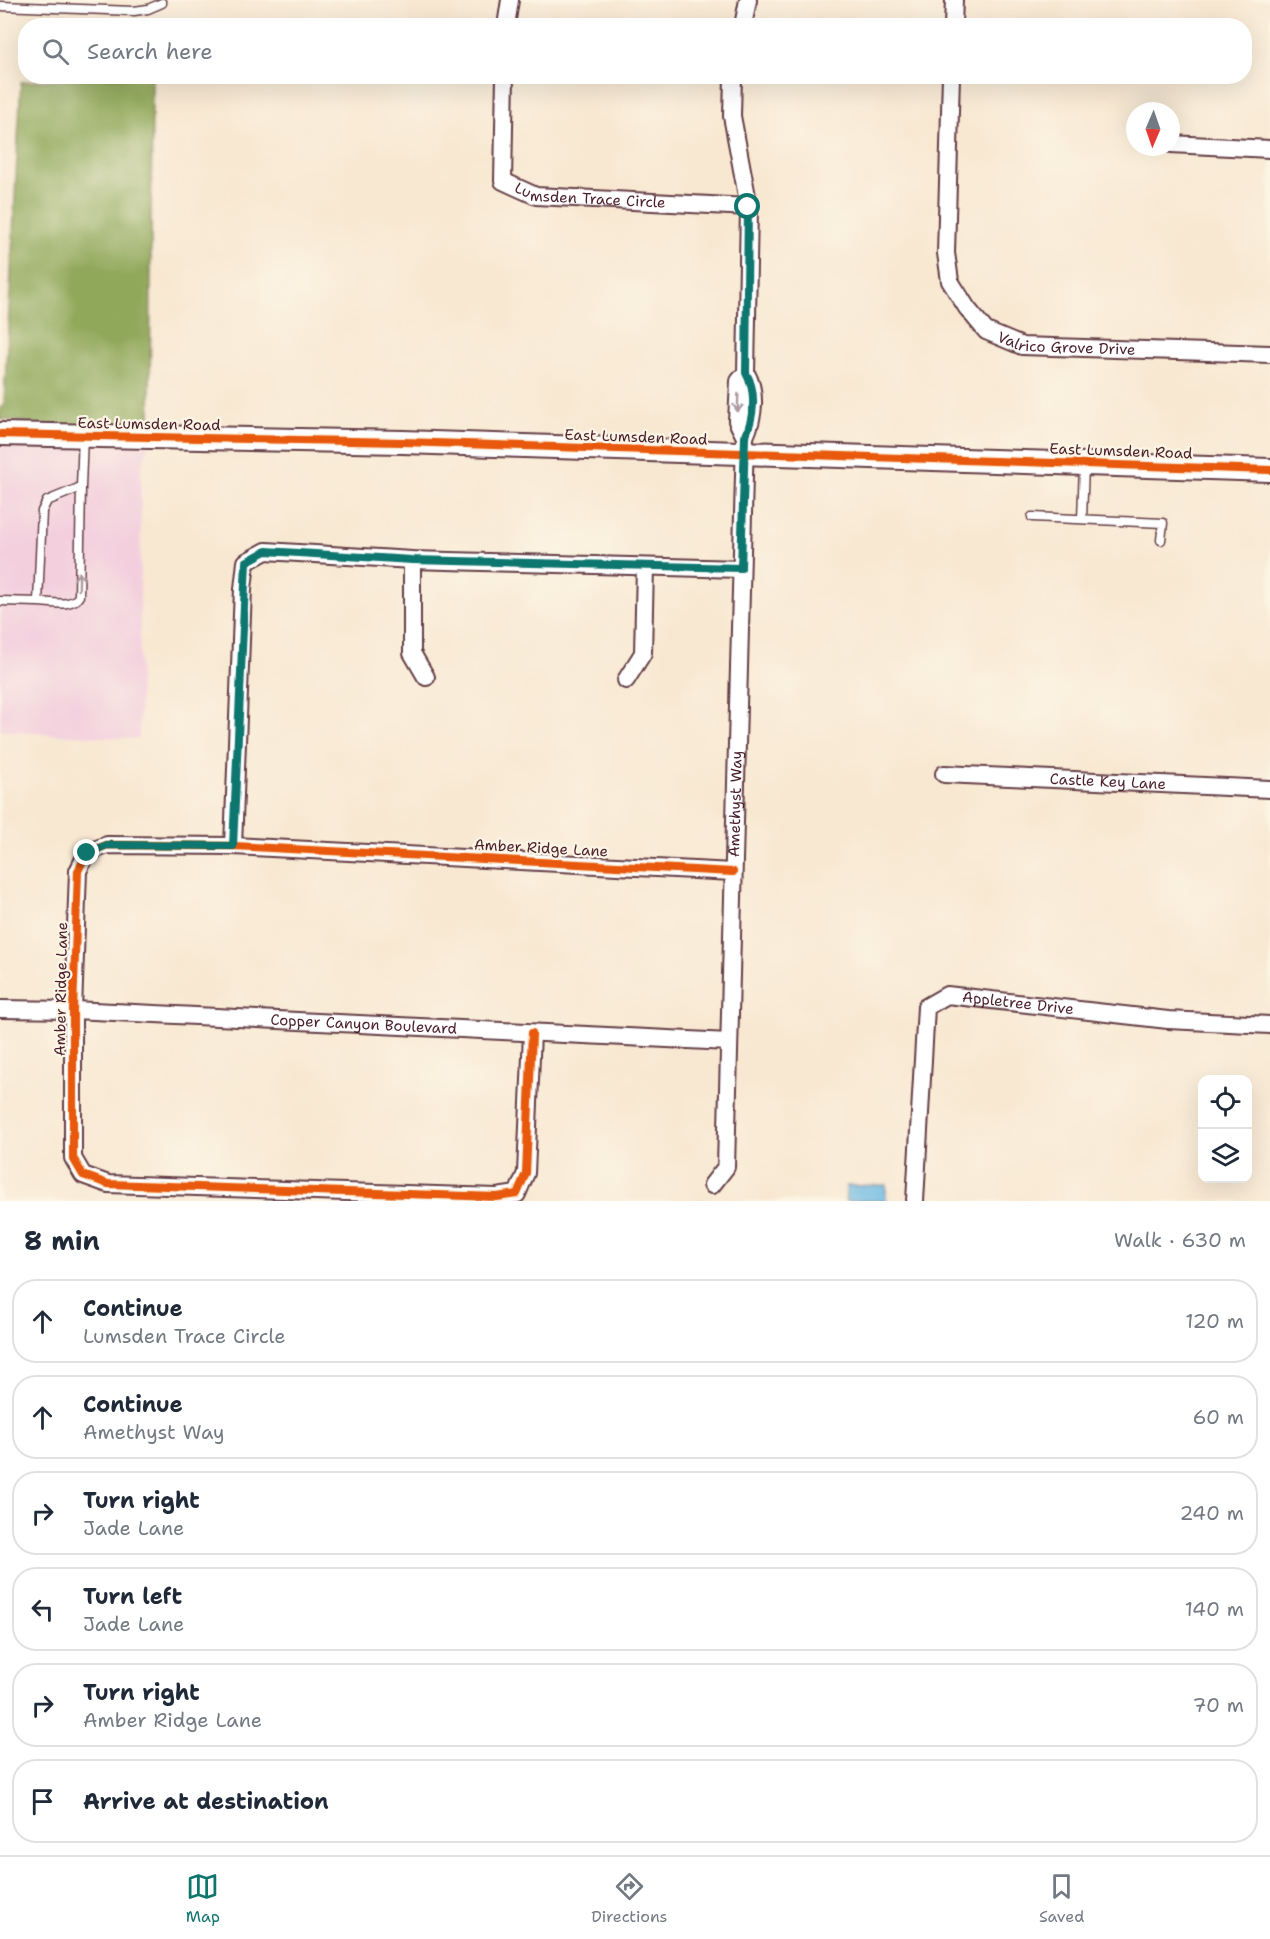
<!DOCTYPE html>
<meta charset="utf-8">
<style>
body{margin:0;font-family:"Shantell Sans",sans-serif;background:#f2f2f3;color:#1f2937}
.controls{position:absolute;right:18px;bottom:18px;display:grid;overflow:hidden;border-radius:12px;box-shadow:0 6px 24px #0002}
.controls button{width:54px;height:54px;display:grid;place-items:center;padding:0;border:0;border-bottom:2px solid #e0e1e3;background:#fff;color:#1f2937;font:30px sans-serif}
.compass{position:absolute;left:1126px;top:102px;width:54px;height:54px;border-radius:50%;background:#fff;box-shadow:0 6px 24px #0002;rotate:182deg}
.stop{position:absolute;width:18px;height:18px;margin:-14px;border:4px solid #0f766e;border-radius:50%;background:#fff}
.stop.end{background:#0f766e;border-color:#fff;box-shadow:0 2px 6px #0008}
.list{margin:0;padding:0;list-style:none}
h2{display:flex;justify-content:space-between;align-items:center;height:78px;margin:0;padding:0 24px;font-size:26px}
h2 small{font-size:20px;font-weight:400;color:#747a83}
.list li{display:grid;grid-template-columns:39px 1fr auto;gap:18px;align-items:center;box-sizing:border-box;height:84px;margin:0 12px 12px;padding:0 12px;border:2px solid #e0e1e3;border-radius:24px}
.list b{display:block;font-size:22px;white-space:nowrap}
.list p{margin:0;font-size:20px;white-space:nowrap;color:#747a83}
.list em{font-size:20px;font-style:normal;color:#747a83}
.icon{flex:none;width:33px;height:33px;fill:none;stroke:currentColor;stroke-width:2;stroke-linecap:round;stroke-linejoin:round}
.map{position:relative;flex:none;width:1270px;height:1201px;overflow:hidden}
.search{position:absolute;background:#fff;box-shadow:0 6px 24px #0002;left:18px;right:18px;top:18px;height:66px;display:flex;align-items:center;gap:15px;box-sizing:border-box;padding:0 21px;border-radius:24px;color:#747a83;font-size:22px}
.sheet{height:654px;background:#fff}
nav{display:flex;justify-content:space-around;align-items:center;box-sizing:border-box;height:84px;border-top:2px solid #e0e1e3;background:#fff;font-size:16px;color:#747a83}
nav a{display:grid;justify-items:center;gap:3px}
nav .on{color:#0f766e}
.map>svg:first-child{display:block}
.built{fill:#f3cfde}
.forest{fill:#90a85a;stroke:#6d6442;stroke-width:1.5}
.water{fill:#68b8e3;stroke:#596c87;stroke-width:1.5}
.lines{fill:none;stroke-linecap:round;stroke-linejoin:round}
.lane-casing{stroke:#643d44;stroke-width:11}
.street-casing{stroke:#643d44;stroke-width:20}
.secondary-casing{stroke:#643d44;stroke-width:26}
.lane{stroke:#fff;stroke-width:8}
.street{stroke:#fff;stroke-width:16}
.secondary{stroke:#fff;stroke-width:22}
.cycleway-casing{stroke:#fcf5e5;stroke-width:11}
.cycleway{stroke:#e8590c;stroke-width:8}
.oneway{stroke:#ae9aa0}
.route{stroke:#0f766e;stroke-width:8}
.labels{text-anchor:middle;stroke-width:4.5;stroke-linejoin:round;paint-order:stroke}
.street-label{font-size:15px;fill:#4a1f2b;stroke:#fcf5e5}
</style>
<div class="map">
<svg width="1270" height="1201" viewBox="0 0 1270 1201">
<rect width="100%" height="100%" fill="#fcf5e5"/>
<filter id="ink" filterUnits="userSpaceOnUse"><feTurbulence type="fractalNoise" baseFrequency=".0167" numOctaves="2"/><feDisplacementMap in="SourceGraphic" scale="12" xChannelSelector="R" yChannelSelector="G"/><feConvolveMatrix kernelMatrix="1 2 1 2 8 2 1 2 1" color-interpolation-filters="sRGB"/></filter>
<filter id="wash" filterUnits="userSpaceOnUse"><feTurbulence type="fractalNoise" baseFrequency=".008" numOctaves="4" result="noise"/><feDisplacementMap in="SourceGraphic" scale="24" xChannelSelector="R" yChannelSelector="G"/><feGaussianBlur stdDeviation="1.35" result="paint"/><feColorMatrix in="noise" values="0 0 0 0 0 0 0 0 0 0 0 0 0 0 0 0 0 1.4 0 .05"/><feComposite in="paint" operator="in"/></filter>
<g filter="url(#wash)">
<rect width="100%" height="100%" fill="#f8e8d2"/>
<path class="built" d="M 0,442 L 149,445 L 141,469 L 139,739 L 0,731 Z"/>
<path class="forest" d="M 96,77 L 152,77 L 150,429 L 58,427 L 0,419 L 0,408 L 4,405 L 21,82 Z"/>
<path class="water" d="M 886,1185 L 886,1201 L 846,1201 L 846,1186 Z"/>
</g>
<g filter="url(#ink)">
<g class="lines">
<defs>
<path id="lane" d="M 0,6 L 134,11 L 148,9 L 162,3
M 1032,517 L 1163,523 L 1161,540
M 1082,519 L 1084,466
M 0,601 L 38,602 L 42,511 L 47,501 L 81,487 L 83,436
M 38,602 C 50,602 72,608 79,596 L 81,487"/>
<g id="street">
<path d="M 506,26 L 510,0"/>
<path d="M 743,26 L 748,0"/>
<path d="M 953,26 L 954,0"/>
<path id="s1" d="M 505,76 L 503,181 L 536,196 L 749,207 L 732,116 L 733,76"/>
<path id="s2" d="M 951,76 L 946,253 L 950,281 L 967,308 L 986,331 L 1022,346 L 1270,354"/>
<path d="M 1171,144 L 1270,149"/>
<path d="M 746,373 L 749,207"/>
<path d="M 412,560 L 412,653 L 426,677"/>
<path d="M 626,680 L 643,653 L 645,567"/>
<path id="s3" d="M 944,774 L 1270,789"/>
<path d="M 233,846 L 243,589 L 246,562 L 266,551 L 412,560 L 741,569"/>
<path id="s4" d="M 0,1009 L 73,1010 L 729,1042"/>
<path d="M 532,1033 L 526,1173 L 517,1194 L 497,1197 L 108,1184 L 83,1175 L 73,1158 L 73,1010 L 78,871 L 87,853 L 107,845 L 233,846 L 733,872"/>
<path id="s5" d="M 712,1185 L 726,1167 L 745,437 C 754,417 757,392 746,373 L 739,381 L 737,421 L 745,437"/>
<path id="s6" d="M 915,1201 L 926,1007 L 947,995 L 1168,1020 L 1270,1025"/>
</g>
<path id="secondary" d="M 0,434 L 403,442 L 1270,470"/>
</defs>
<use href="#lane" class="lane-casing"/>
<use href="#street" class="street-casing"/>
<use href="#secondary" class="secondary-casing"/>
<use href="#lane" class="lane"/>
<use href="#street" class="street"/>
<use href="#secondary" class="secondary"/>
<defs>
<path id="cycleway" d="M 0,434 L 403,442 L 1270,470
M 532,1033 L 526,1173 L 517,1194 L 497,1197 L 108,1184 L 83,1175 L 73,1158 L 73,1010 L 78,871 L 87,853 L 107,845 L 233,846 L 733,872"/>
</defs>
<use href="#cycleway" class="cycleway-casing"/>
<use href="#cycleway" class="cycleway"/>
</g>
<defs><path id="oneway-shaft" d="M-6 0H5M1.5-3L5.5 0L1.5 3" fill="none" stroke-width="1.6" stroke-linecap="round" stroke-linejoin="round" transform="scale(1.5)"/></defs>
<g class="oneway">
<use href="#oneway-shaft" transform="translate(738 403) rotate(92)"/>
<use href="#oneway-shaft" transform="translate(79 581) rotate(-89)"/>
</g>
</g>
<g class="lines" filter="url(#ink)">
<path class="route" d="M 87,853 L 107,845 L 233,846 L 246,562 L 266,551 L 412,560 L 741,568 L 745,437 C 754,417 757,392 746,373 L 748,207"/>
</g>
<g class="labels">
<g class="street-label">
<text dy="5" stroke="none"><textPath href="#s1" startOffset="195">Lumsden Trace Circle</textPath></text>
<text dy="5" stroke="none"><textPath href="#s2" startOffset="350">Valrico Grove Drive</textPath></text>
<text transform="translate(149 424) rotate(1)" y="5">East Lumsden Road</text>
<text transform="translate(636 437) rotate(2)" y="5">East Lumsden Road</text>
<text transform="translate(1121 451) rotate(2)" y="5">East Lumsden Road</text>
<text dy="5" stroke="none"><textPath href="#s3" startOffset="164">Castle Key Lane</textPath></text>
<text dy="5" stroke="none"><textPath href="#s5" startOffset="386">Amethyst Way</textPath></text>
<text transform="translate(541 848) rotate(3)" y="5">Amber Ridge Lane</text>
<text transform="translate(61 989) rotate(-89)" y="5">Amber Ridge Lane</text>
<text dy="5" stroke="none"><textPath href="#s6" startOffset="290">Appletree Drive</textPath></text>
<text dy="5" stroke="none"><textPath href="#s4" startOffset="364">Copper Canyon Boulevard</textPath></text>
</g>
</g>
</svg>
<div class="controls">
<button><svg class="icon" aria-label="locate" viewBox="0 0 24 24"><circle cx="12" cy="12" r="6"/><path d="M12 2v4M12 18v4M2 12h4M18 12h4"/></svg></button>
<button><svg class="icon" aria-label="layers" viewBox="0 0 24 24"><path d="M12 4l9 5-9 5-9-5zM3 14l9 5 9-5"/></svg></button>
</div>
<svg class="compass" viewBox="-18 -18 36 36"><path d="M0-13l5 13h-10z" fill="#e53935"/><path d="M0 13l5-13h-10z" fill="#747a83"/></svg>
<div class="stop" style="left:748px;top:207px"></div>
<div class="stop end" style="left:87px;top:853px"></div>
<div class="search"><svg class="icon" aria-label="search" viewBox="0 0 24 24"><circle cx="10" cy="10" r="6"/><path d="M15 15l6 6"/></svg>Search here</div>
</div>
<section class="sheet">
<h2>8 min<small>Walk · 630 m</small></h2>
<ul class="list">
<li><svg class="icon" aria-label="ahead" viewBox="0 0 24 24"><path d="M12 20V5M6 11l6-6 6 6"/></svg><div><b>Continue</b><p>Lumsden Trace Circle</p></div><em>120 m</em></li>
<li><svg class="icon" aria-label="ahead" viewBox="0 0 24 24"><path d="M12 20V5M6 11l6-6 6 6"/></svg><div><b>Continue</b><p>Amethyst Way</p></div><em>60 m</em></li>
<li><svg class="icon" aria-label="right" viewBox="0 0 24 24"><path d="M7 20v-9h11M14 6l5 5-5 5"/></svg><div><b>Turn right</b><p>Jade Lane</p></div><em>240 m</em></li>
<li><svg class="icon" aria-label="left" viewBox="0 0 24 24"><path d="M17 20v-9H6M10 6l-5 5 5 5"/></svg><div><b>Turn left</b><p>Jade Lane</p></div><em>140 m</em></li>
<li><svg class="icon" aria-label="right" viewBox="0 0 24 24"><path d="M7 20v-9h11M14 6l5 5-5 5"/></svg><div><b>Turn right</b><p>Amber Ridge Lane</p></div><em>70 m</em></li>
<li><svg class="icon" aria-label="arrive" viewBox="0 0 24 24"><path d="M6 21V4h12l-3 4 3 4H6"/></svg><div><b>Arrive at destination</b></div></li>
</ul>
</section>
<nav>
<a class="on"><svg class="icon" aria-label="map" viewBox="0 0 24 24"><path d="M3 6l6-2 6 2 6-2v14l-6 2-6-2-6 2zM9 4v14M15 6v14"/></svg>Map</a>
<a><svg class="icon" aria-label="directions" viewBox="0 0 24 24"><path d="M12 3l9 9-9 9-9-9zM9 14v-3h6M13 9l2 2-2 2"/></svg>Directions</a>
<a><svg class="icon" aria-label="saved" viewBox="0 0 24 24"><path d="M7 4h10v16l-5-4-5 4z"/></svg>Saved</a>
</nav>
